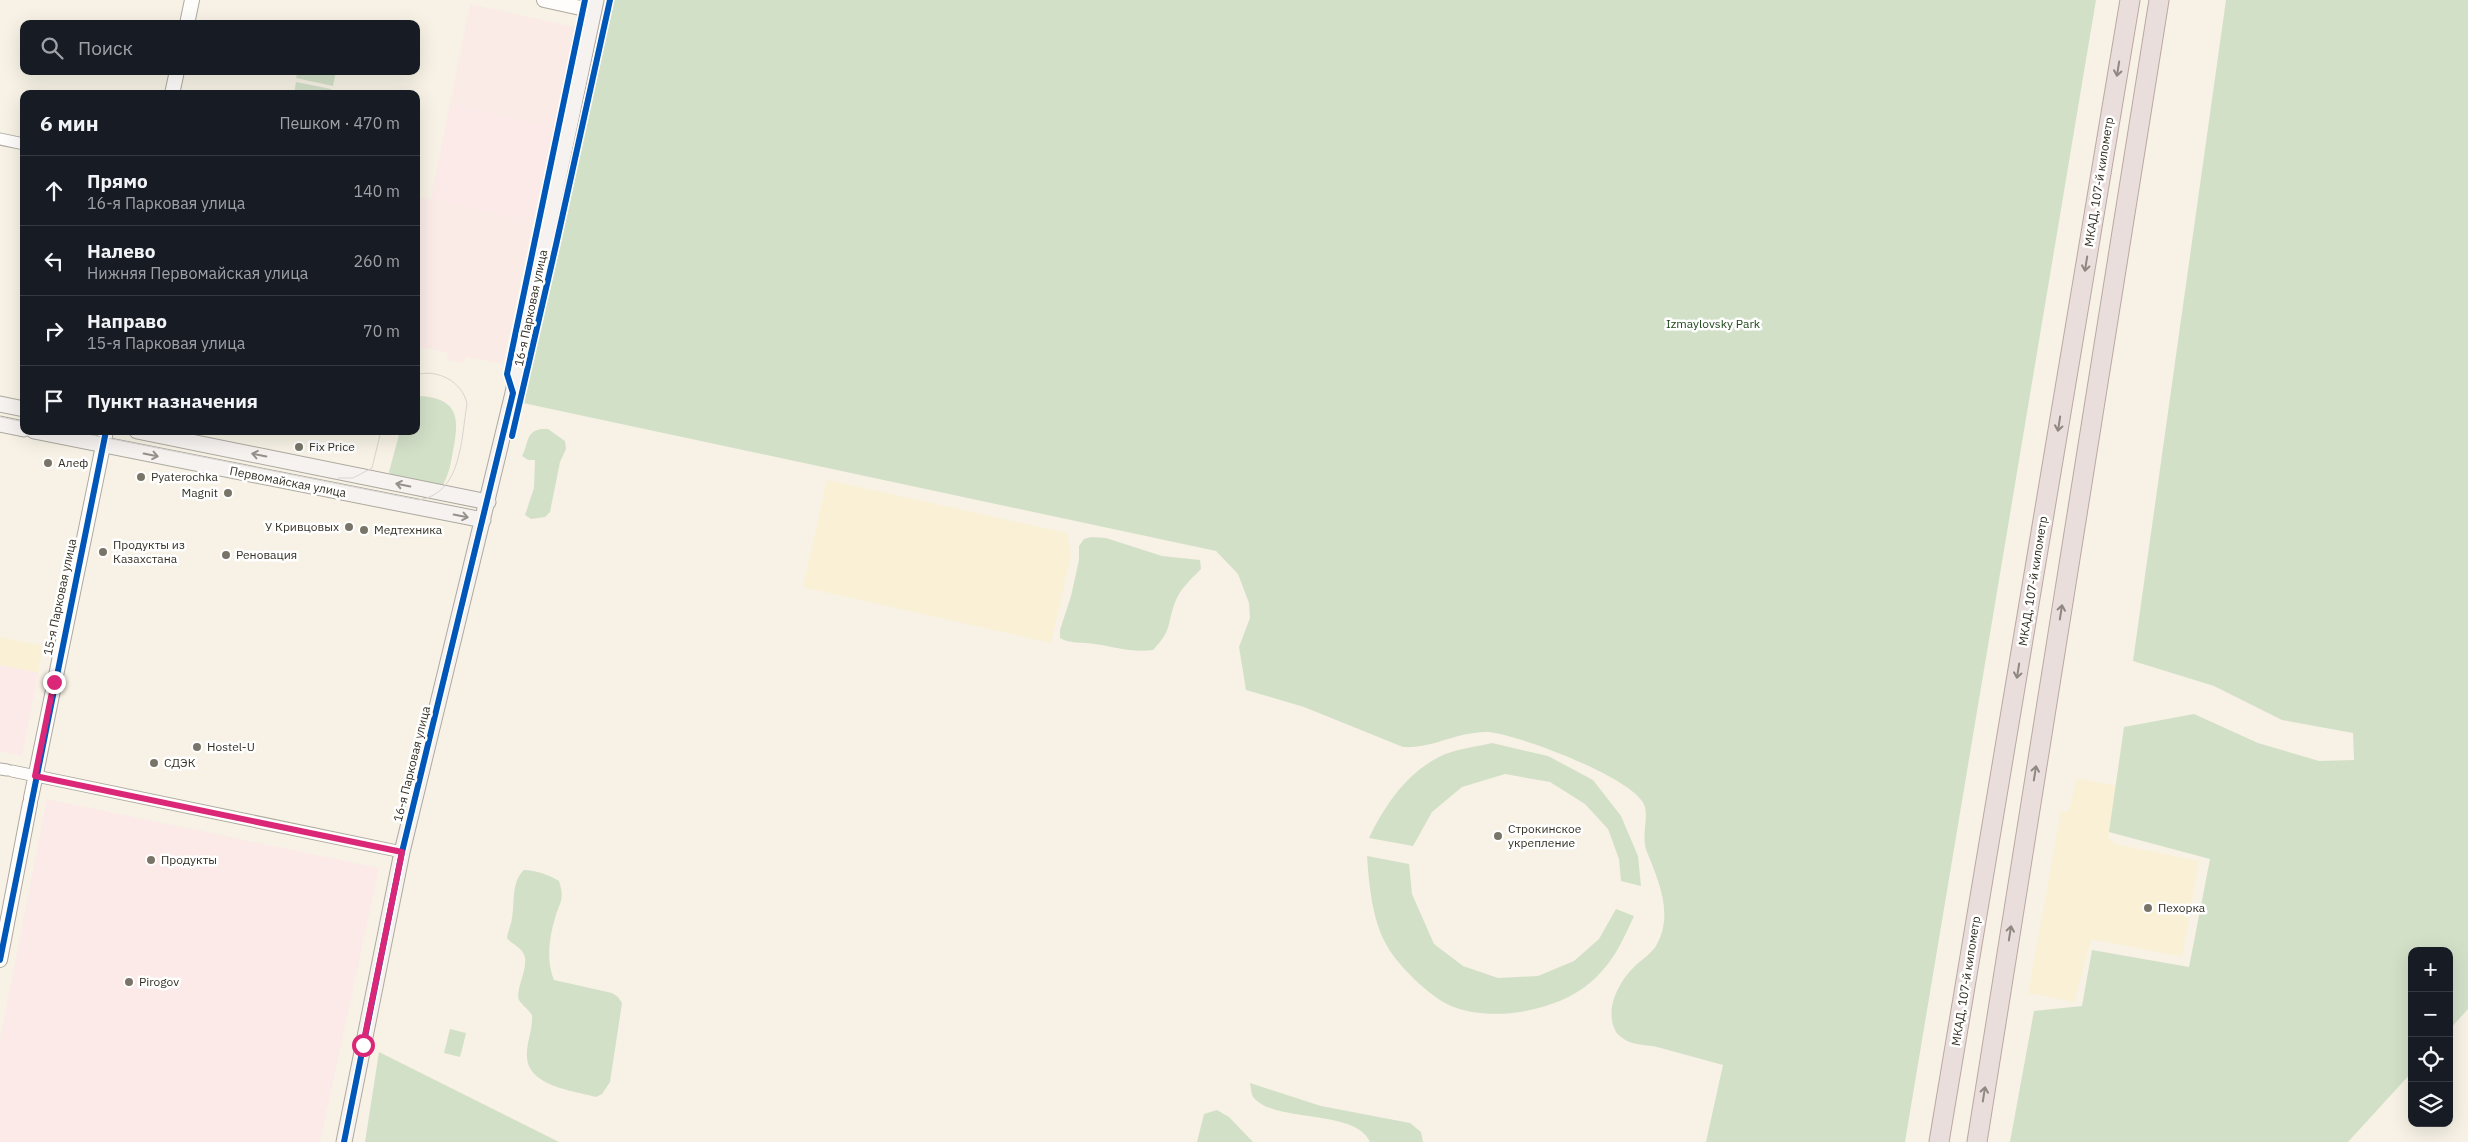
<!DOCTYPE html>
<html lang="ru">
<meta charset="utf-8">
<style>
body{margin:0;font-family:"IBM Plex Sans",sans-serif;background:#20242c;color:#f1f3f6}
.controls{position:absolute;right:15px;bottom:15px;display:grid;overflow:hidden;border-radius:10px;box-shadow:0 5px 20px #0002}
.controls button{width:45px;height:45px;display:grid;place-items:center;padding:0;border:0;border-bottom:1px solid #363941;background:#171b24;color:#f1f3f6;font:25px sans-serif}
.stop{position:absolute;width:15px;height:15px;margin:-11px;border:4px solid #db2777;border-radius:50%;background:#fff}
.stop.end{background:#db2777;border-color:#fff;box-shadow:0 1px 5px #0008}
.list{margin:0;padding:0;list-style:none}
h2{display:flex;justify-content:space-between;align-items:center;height:65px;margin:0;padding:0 20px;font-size:21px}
h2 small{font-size:16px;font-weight:400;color:#9ea1a6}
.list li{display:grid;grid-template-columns:32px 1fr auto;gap:15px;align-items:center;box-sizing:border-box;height:70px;padding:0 20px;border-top:1px solid #363941}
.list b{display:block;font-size:19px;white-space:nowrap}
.list p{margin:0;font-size:16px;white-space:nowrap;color:#9ea1a6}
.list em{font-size:16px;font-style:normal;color:#9ea1a6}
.icon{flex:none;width:28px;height:28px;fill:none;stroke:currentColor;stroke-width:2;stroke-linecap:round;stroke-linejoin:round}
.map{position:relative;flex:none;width:2468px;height:1142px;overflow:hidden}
.search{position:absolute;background:#171b24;box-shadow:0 5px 20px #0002;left:20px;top:20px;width:400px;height:55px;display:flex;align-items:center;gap:12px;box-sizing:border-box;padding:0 18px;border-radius:10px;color:#9ea1a6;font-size:19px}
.panel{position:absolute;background:#171b24;box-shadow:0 5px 20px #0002;left:20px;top:90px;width:400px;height:345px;border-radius:10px}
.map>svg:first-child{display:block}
.built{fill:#f9f0d5}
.education{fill:#faebe7}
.medical{fill:#fbeae8}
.green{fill:#d3e0c8}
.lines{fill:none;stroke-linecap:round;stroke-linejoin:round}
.minor-casing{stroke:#ada99f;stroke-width:13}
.tertiary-casing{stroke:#ada99f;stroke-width:16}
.secondary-casing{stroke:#ada99f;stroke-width:17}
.trunk-casing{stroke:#baa8a1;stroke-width:21}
.minor{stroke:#fefdfb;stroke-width:11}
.tertiary{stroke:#fefdfb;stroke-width:14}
.secondary{stroke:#f6f2f0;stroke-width:15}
.trunk{stroke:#eadedc;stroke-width:19}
.tram{stroke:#d7d5d1;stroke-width:1}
.cycleway-casing{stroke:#fff;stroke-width:9}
.cycleway{stroke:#0057b8;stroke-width:6}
.oneway{stroke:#8f8780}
.oneway2{stroke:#95918a}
.route{stroke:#db2777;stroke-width:6}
.poi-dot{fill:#787468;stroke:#fff;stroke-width:2}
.labels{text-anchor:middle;stroke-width:5;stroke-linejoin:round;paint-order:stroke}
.street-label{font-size:12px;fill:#343024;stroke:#fff}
.park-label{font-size:12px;fill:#1e4819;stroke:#fff}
.poi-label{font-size:12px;fill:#343024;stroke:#fff;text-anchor:start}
</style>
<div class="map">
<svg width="2468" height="1142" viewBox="0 0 2468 1142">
<rect width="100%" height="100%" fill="#f7f2e5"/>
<path class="built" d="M 827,480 L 1067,533 L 1071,555 L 1051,643 L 803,587 Z
M 0,637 L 43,646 L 38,673 L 0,665 Z
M 2077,778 L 2116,786 L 2108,837 L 2115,844 L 2199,861 L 2182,957 L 2091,939 L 2074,1002 L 2028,993 L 2061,811 L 2069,811 Z"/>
<path class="education" d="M 470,4 L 575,27 L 554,127 L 450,104 Z
M 416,197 L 533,222 L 503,364 L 466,357 L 464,363 L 447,360 L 448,353 L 416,346 Z"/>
<path class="medical" d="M 450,104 L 554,127 L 533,222 L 431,200 Z
M 0,665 L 38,673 L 22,756 L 0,751 Z
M 47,799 L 379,868 L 320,1142 L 0,1142 L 0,1040 Z"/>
<path class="green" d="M 614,0 L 2096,0 L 1905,1142 L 1706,1142 L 1723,1065 C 1701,1059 1679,1053 1657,1047 C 1648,1045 1635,1045 1627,1041 C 1624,1039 1618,1035 1616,1032 C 1604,1010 1618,983 1634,967 C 1641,960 1650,955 1656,946 C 1674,915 1659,882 1647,852 C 1641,837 1648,822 1645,807 C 1638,779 1517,734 1488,732 C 1458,731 1432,749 1403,747 L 1304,707 L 1246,690 L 1239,647 L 1250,618 L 1249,603 L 1238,574 L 1216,551 L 523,403 L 560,247 Z
M 2226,0 L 2468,0 L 2468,1009 L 2449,1030 L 2449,951 L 2412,951 L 2412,1072 L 2348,1142 L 2010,1142 L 2034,1011 L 2082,1006 L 2092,950 L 2189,967 L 2210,859 L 2109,832 L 2124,727 L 2194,714 L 2258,743 L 2319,761 L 2354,760 L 2353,733 L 2282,720 L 2214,686 L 2133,661 Z
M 298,71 L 336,71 L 333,86 L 296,78 Z
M 296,82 L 331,89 L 330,94 L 294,94 Z
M 421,396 C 460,399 459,420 453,451 C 451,463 449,474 443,485 L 438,486 L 391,475 L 389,472 L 400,431 L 416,431 L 416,398 Z
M 541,429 L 548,429 L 565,441 L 566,449 L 560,462 L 550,512 L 545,517 L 531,519 L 525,515 L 534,488 L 535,460 L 528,460 L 522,456 C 529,444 525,432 541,429 Z
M 1091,537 L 1106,538 L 1162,556 L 1200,560 L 1201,569 C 1192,578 1181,588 1176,600 C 1166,624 1174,628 1153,650 C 1132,653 1115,647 1095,644 C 1083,642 1070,644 1060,638 L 1060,630 L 1071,596 L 1079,560 L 1079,546 L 1084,539 Z
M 1492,743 L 1548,756 L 1593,780 L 1621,816 L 1638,856 L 1641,886 L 1621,881 L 1619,859 L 1608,829 L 1585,804 L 1550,782 L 1505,774 L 1462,787 L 1432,812 L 1413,846 L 1369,838 C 1385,805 1406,774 1439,757 C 1454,749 1476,747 1492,743 Z
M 1367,856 L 1409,864 L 1412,894 L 1434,944 L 1463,966 L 1498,978 L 1538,976 L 1574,961 L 1599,939 L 1616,909 L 1634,916 C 1622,942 1613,963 1591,982 C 1558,1011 1492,1023 1451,1006 C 1430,997 1396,964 1386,944 C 1372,919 1369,884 1367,856 Z
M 524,870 C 536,870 549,875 559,881 C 565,900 560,901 555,918 C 549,938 546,961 554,980 L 612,993 L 618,997 L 622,1003 L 610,1082 L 602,1094 L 596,1097 C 576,1091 528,1087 527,1057 C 526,1043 533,1030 532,1015 C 529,1010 522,1005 519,1000 C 515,991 527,971 525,958 C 523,947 512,945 507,938 C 508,931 511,925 512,918 C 515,902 511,882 524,870 Z
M 450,1029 L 466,1033 L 460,1057 L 444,1053 Z
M 379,1052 L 559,1142 L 365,1142 Z
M 1250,1083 L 1321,1106 L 1410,1123 L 1421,1132 L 1423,1142 L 1370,1142 C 1356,1109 1275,1123 1254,1098 C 1251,1094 1251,1088 1250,1083 Z
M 1217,1110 L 1229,1117 L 1253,1142 L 1197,1142 L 1204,1114 Z"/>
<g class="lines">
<defs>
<path id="minor" d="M 0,139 L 24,144
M 0,769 L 7,770
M 12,771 L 402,852"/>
<path id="tertiary" d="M 544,0 L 594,11
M 187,24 L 192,0
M 172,94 L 177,71
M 31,798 L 106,431
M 0,960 L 30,803"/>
<path id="secondary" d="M 0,404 L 24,409
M 0,424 L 24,429
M 34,431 L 483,520
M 137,431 L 488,502
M 344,1142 L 402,852 L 513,393 L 596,0"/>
<path id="trunk" d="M 1939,1142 L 2130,0
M 1977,1142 L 2159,0"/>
</defs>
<use href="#minor" class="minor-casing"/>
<use href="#tertiary" class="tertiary-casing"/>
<use href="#secondary" class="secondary-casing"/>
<use href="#trunk" class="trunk-casing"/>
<use href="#minor" class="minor"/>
<use href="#tertiary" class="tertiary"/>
<use href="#secondary" class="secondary"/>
<use href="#trunk" class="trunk"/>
<path class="tram" d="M 0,417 L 24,422
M 72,431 L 419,500 C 462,493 461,439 467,404 C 463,382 437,368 416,375
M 338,478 L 353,478 L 372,468 L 381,431"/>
<defs>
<path id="cycleway" d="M 512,436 L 556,245 L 610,0
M 0,960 L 106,431
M 344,1142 L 402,852 L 513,393 L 507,374 L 585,0"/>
</defs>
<use href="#cycleway" class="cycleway-casing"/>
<use href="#cycleway" class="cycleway"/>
</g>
<defs><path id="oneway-shaft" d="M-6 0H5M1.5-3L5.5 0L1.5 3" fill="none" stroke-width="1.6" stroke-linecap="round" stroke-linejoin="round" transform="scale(1.25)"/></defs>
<g class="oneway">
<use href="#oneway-shaft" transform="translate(2118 69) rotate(99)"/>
<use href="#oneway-shaft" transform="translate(2086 264) rotate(99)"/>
<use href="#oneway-shaft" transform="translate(2059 424) rotate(99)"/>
<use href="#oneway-shaft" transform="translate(2061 612) rotate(-81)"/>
<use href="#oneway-shaft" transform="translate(2018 671) rotate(99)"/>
<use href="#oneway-shaft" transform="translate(2035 773) rotate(-81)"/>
<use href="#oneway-shaft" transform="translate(2010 933) rotate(-81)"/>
<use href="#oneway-shaft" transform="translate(1984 1094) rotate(-81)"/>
</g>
<g class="oneway2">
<use href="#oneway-shaft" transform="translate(151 455) rotate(11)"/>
<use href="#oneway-shaft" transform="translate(259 455) rotate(-169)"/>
<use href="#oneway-shaft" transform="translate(403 485) rotate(-168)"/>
<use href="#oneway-shaft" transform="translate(461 516) rotate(11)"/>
</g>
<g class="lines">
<path class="route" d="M 54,682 L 35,776 L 402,852 L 363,1045"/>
</g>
<g class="poi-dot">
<circle cx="299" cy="447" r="5"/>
<circle cx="48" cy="463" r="5"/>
<circle cx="141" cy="477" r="5"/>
<circle cx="228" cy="493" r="5"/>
<circle cx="349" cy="527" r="5"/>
<circle cx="364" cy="530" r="5"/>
<circle cx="103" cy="552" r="5"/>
<circle cx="226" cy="555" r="5"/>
<circle cx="197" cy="747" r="5"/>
<circle cx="154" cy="763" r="5"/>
<circle cx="1498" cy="836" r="5"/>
<circle cx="151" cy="860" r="5"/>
<circle cx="2148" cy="908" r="5"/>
<circle cx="129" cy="982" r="5"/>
</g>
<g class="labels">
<g class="street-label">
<text transform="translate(2099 182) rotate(-81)" y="4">МКАД, 107-й километр</text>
<text transform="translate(531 308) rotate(-78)" y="4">16-я Парковая улица</text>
<text transform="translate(288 482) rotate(11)" y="4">Первомайская улица</text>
<text transform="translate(2033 581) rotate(-81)" y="4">МКАД, 107-й километр</text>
<text transform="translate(60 597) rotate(-78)" y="4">15-я Парковая улица</text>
<text transform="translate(412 764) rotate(-76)" y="4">16-я Парковая улица</text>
<text transform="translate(1966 981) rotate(-81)" y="4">МКАД, 107-й километр</text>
</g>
<g class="park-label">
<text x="1713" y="328">Izmaylovsky Park</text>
</g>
<g class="poi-label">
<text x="309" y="451">Fix Price</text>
<text x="58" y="467">Алеф</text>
<text x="151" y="481">Pyaterochka</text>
<text x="218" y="497" text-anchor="end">Magnit</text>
<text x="339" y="531" text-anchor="end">У Кривцовых</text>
<text x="374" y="534">Медтехника</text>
<text x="113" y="549">Продукты из<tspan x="113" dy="14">Казахстана</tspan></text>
<text x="236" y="559">Реновация</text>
<text x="207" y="751">Hostel-U</text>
<text x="164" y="767">СДЭК</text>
<text x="1508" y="833">Строкинское<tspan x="1508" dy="14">укрепление</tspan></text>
<text x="161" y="864">Продукты</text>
<text x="2158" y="912">Пехорка</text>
<text x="139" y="986">Pirogov</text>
</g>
</g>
</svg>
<div class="controls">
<button>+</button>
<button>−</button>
<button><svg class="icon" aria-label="locate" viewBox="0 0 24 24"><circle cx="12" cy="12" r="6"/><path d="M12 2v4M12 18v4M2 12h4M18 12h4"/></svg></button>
<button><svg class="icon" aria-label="layers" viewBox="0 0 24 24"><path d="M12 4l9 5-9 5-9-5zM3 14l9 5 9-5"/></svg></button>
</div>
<div class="stop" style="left:363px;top:1045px"></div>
<div class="stop end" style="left:54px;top:682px"></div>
<div class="search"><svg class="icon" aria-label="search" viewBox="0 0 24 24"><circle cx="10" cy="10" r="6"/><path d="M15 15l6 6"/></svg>Поиск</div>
<section class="panel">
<h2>6 мин<small>Пешком · 470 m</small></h2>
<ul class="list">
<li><svg class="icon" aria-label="ahead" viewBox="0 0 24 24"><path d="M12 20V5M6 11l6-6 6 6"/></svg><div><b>Прямо</b><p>16-я Парковая улица</p></div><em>140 m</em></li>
<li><svg class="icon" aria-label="left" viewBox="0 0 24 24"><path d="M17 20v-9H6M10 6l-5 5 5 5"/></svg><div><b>Налево</b><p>Нижняя Первомайская улица</p></div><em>260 m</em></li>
<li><svg class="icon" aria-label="right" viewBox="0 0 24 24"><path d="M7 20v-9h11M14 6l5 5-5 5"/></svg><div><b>Направо</b><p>15-я Парковая улица</p></div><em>70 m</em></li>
<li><svg class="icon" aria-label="arrive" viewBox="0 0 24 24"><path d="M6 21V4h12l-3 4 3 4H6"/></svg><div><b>Пункт назначения</b></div></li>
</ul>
</section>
</div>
